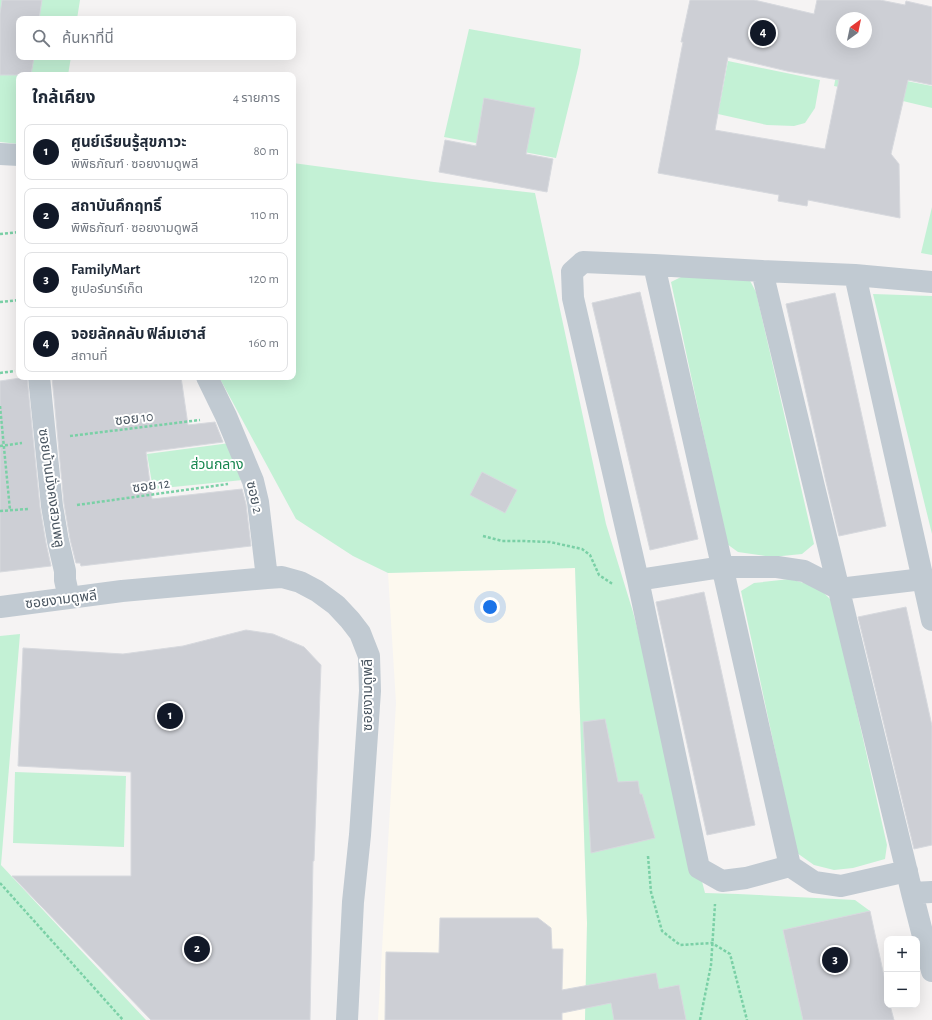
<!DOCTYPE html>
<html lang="th">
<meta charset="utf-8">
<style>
body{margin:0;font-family:"Alegreya Sans","Noto Sans Thai",sans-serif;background:#f6f6f7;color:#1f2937}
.controls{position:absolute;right:12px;bottom:12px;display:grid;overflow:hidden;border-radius:8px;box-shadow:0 4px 16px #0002}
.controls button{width:36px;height:36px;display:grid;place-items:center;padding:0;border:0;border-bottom:1px solid #e0e1e3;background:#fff;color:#1f2937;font:20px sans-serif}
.compass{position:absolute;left:836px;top:12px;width:36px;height:36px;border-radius:50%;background:#fff;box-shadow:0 4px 16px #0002;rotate:33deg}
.you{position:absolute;left:490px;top:607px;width:14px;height:14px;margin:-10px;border:3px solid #fff;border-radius:50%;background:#1a73e8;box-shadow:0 0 0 6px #1a73e833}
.badge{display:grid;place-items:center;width:26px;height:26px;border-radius:50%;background:#111827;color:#fff;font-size:13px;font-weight:700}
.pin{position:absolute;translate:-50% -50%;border:2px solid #fff;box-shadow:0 1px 4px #0006}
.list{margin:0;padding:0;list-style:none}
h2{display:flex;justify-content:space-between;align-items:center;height:52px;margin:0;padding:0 16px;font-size:17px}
h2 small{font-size:13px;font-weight:400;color:#747a83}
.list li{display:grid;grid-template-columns:26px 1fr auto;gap:12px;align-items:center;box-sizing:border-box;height:56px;margin:0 8px 8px;padding:0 8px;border:1px solid #e0e1e3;border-radius:8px}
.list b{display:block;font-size:15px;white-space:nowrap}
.list p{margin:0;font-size:13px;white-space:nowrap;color:#747a83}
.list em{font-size:13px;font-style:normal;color:#747a83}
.icon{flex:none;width:22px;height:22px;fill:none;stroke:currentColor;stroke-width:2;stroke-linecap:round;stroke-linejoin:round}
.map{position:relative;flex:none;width:932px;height:1020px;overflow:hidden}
.search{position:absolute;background:#fff;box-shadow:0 4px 16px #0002;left:16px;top:16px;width:280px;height:44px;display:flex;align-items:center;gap:10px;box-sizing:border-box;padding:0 14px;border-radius:8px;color:#747a83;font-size:15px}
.panel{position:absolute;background:#fff;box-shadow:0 4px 16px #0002;left:16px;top:72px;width:280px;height:308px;border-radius:8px}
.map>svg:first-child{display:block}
.commercial{fill:#fdf9ef}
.green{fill:#c3f1d5}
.building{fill:#cdcfd5;stroke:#d7d9de;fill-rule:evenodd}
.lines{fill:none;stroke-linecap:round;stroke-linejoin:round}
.path{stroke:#7ad0a6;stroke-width:2.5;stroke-dasharray:3 2;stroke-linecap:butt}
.minor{stroke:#c1cad2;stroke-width:22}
.labels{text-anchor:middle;stroke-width:4;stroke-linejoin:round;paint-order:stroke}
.street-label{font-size:14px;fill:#4a5661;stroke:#fff}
.park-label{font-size:14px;fill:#17864f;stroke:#fff}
</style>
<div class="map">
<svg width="932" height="1020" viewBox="0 0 932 1020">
<rect width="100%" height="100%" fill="#f5f3f3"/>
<path class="commercial" d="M 575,568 L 587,923 L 585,1020 L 378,1020 L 396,703 L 388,573 Z"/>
<path class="green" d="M 0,0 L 80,0 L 77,19 L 19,19 L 19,57 L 71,57 L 68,75 L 19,75 L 19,144 L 0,142 Z
M 469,29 L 581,49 L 579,64 L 556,158 L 444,137 Z
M 728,61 L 820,80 L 815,108 L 805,123 L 794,126 L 767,125 L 718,114 Z
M 837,71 L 886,77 L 932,86 L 932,108 L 882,96 L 834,86 Z
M 293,163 L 434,182 L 535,193 L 606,524 L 633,612 L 705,893 L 738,894 L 855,900 L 870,911 L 783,930 L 803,1020 L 585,1020 L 587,923 L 575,568 L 388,573 L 353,556 L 296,519 L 219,377 L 293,377 Z
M 932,207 L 932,255 L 921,253 Z
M 685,275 L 747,275 L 756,292 L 814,544 L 802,554 L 772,557 L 738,552 L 727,544 L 671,282 Z
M 873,294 L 932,296 L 932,534 Z
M 230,443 L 243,480 L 153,489 L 147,454 Z
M 790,579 L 818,587 L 832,601 L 887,845 L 885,859 L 853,868 L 834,870 L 814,865 L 797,853 L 741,591 L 754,583 Z
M 20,634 L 1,865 L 146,1020 L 0,1020 L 0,636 Z
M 15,772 L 126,776 L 124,847 L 13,843 Z"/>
<path class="building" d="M 2,0 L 42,0 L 39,19 L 19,19 L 19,57 L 34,57 L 31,75 L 0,75 L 0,14 Z
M 690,0 L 754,0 L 814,14 L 817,0 L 880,0 L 905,5 L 906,1 L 932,7 L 932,85 L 908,80 L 891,154 L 899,164 L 900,218 L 808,200 L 807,206 L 778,201 L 779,195 L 658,173 L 683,42 L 681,42 ZM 842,18 L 866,18 L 866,42 L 842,42 ZM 728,57 L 787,71 L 839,80 L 825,149 L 715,130 Z
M 484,98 L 535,108 L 526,154 L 553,159 L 547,192 L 439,172 L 445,140 L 476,146 Z
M 640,292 L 698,539 L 650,550 L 592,303 Z
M 835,293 L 886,526 L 839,536 L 826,482 L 786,304 Z
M 27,377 L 40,507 L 46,543 L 51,566 L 0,572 L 0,381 Z
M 52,377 L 181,377 L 188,425 L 215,422 L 223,442 L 146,452 L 152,499 L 242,489 L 246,504 L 251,546 L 81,566 L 80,563 L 76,563 L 70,539 L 64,504 Z
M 482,472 L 517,490 L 505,513 L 470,495 Z
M 704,592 L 755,825 L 707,835 L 656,602 Z
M 906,607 L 932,726 L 932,845 L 914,849 L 858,617 Z
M 246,630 L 273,634 L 304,647 L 321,665 L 314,861 L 313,861 L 310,1020 L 151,1020 L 12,876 L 131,876 L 131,772 L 18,766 L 23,648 L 123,654 L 183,646 Z
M 605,719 L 618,782 L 638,781 L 640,794 L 642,794 L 655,838 L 591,853 L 583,722 Z
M 870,911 L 887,990 L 887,1005 L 890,1005 L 894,1020 L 803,1020 L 783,930 Z
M 440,918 L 538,918 L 551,928 L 552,949 L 563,949 L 562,990 L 656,973 L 659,989 L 679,985 L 686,1020 L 614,1020 L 611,1003 L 562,1013 L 562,1020 L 385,1020 L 386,952 L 439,953 Z"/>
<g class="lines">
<path class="path" d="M 0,234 L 19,232
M 0,302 L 19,300
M 0,373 L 15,371
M 0,406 L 10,510
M 70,436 L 200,420
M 0,446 L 22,443
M 77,505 L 228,484
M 0,511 L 28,509
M 483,536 L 502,541 L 524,541 L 550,542 L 582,549 L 590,555 L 599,575 L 611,583 L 614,584
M 648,856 L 651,892 L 662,931 L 680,945 L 712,943 L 730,954 L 747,1020
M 0,883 L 123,1020
M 700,1020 L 711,965 L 715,904"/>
<path class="minor" d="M 0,154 L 19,155
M 654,265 L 762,271
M 855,275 L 932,282
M 39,377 L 52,506 L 58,541 L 65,571 L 65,580 L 69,598
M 207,377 L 226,416 L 253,481 L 258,502 L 267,578
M 638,580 L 722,567 L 777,567 L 804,571 L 839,589 L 923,579 L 932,580
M 0,607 L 122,591 L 267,578 L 282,577 L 300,582 L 317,591 L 336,605 L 350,620 L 360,633 L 369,656 L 370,691 L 360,835 L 353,902 L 347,1020
M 790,866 L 654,265 L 583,262 L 572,272 L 573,298 L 638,580 L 699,868 L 722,881 L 746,878 L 790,866 L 814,882 L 841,886 L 907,871
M 932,892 L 912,893 L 932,971
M 912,893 L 762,271 L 855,275 L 932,620"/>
</g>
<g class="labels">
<g class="street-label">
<text transform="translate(134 418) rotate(-7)" y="5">ซอย 10</text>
<text transform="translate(151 485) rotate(-8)" y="5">ซอย 12</text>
<text transform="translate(52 488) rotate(82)" y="5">ซอยบ้านมั่งคงสวนพลู</text>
<text transform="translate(255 497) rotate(77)" y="5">ซอย 2</text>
<text transform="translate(61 599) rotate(-7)" y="5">ซอยงามดูพลี</text>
<text transform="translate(367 695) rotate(-90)" y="5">ซอยงามดูพลี</text>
</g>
<g class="park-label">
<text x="217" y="469">ส่วนกลาง</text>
</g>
</g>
</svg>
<div class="controls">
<button>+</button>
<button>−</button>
</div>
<svg class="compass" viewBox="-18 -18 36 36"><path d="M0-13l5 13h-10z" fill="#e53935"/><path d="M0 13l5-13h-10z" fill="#747a83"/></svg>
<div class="you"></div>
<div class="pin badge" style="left:170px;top:716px">1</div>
<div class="pin badge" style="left:197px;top:949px">2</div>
<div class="pin badge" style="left:835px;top:960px">3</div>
<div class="pin badge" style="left:763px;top:33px">4</div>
<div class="search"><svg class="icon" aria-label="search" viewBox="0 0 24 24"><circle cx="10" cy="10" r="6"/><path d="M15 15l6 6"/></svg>ค้นหาที่นี่</div>
<section class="panel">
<h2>ใกล้เคียง<small>4 รายการ</small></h2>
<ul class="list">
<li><span class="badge">1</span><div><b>ศูนย์เรียนรู้สุขภาวะ</b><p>พิพิธภัณฑ์ · ซอยงามดูพลี</p></div><em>80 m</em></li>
<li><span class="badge">2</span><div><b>สถาบันคึกฤทธิ์</b><p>พิพิธภัณฑ์ · ซอยงามดูพลี</p></div><em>110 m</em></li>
<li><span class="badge">3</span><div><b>FamilyMart</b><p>ซูเปอร์มาร์เก็ต</p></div><em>120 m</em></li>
<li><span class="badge">4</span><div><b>จอยลัคคลับ ฟิล์มเฮาส์</b><p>สถานที่</p></div><em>160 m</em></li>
</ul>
</section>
</div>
